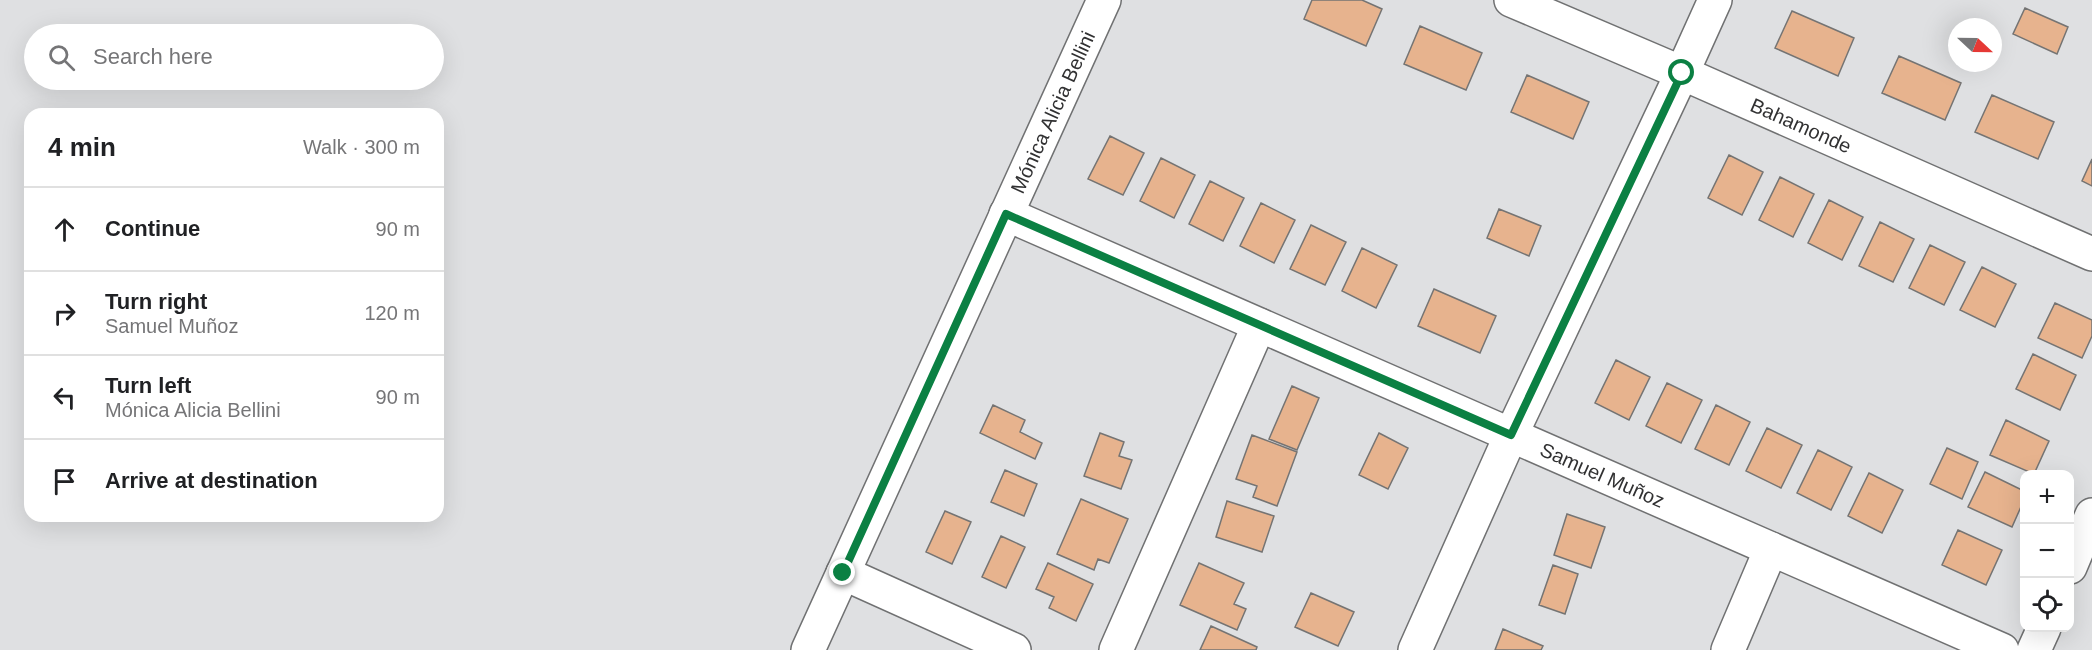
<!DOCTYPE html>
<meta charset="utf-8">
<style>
body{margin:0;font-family:Helvetica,sans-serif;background:#f2f2f2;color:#202124}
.controls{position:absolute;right:18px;bottom:18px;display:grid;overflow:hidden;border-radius:12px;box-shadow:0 6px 24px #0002}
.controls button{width:54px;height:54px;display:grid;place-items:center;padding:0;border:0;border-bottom:2px solid #e0e0e0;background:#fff;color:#202124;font:30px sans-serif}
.compass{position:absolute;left:1948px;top:18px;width:54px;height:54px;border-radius:50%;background:#fff;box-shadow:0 6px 24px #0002;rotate:112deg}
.stop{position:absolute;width:18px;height:18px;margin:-14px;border:4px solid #0b8043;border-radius:50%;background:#fff}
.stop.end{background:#0b8043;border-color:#fff;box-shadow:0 2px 6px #0008}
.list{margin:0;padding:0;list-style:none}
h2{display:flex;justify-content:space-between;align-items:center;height:78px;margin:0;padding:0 24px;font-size:26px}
h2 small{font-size:20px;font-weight:400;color:#757577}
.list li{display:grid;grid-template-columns:39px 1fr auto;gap:18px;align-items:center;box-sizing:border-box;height:84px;padding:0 24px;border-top:2px solid #e0e0e0}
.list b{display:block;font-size:22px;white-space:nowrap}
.list p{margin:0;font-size:20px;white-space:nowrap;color:#757577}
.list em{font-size:20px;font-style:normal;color:#757577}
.icon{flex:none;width:33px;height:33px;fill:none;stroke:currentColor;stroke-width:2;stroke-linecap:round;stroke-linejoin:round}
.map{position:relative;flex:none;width:2092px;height:650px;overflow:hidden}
.search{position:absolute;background:#fff;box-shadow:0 6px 24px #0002;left:24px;top:24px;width:420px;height:66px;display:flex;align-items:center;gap:15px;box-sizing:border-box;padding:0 21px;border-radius:33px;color:#757577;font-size:22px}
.panel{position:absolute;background:#fff;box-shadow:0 6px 24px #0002;left:24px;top:108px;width:420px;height:414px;border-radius:18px}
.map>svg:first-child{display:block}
.building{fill:#e7b38e;stroke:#757473;stroke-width:1.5}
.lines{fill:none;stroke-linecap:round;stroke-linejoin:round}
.street-casing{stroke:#707172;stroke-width:36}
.street{stroke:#fff;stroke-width:33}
.route{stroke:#0b8043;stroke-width:8}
.labels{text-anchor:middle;stroke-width:4.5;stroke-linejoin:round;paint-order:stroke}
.street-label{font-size:20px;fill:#313132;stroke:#fff}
</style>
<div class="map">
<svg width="2092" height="650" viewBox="0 0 2092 650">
<rect width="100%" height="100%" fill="#dfe0e2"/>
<path class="building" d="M 1312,0 L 1362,0 L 1382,9 L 1366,46 L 1304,19 Z
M 2025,8 L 2068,27 L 2057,54 L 2013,34 Z
M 1792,11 L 1854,38 L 1838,76 L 1775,48 Z
M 1420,26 L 1482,53 L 1466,90 L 1404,64 Z
M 1899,56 L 1961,83 L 1945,120 L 1882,93 Z
M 1527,75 L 1589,102 L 1573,139 L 1511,112 Z
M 1992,95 L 2054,122 L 2038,159 L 1975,132 Z
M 1110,136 L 1144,153 L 1123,195 L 1088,179 Z
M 1729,155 L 1763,172 L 1742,215 L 1708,198 Z
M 1161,158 L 1195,175 L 1174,218 L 1140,201 Z
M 2092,159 L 2092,186 L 2082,181 Z
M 1780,177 L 1814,194 L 1793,237 L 1759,220 Z
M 1210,181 L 1244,198 L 1223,241 L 1189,224 Z
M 1829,200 L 1863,217 L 1842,260 L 1808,243 Z
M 1261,203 L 1295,220 L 1274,263 L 1240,246 Z
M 1499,209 L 1541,226 L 1529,256 L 1487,238 Z
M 1880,222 L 1914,239 L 1893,282 L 1859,266 Z
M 1311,225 L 1346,242 L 1325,285 L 1290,269 Z
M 1930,245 L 1965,262 L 1944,305 L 1909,288 Z
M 1362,248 L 1397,265 L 1376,308 L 1342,291 Z
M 1982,267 L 2016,284 L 1995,327 L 1960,310 Z
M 1434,289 L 1496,316 L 1480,353 L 1418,326 Z
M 2055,303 L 2092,320 L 2092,336 L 2082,358 L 2038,338 Z
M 2033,354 L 2076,375 L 2060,410 L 2016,389 Z
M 1616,360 L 1650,377 L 1629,420 L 1595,403 Z
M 1667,383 L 1702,400 L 1681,443 L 1646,426 Z
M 1292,386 L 1319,398 L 1297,450 L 1269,439 Z
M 993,405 L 1025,420 L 1020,432 L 1042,443 L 1035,459 L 980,433 Z
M 1716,405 L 1750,422 L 1729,465 L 1695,449 Z
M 2006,420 L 2049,441 L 2034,474 L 1990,455 Z
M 1767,428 L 1802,445 L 1781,488 L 1746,471 Z
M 1100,433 L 1124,442 L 1119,456 L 1132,460 L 1121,489 L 1084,476 Z
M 1379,433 L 1408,448 L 1388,489 L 1359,475 Z
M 1252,435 L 1297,452 L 1277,506 L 1253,497 L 1257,486 L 1236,479 Z
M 1947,448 L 1978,462 L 1962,499 L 1930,484 Z
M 1818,450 L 1852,467 L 1831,510 L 1797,493 Z
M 1005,470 L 1037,484 L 1024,516 L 991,502 Z
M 1985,472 L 2024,491 L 2024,500 L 2012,527 L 1968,507 Z
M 1869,473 L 1903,490 L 1882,533 L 1848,516 Z
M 1081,499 L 1128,519 L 1109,563 L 1098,559 L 1094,570 L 1057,554 Z
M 1227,501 L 1274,516 L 1262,552 L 1216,537 Z
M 945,511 L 971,522 L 952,564 L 926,552 Z
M 1567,514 L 1605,527 L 1591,568 L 1554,555 Z
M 1958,530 L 2002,550 L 1986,585 L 1942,565 Z
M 1001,536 L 1025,547 L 1006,588 L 982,577 Z
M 1048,563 L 1093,584 L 1076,621 L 1049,608 L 1054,597 L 1036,589 Z
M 1199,563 L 1244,583 L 1234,604 L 1246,609 L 1237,630 L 1180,605 Z
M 1553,565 L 1578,574 L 1565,614 L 1539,605 Z
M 1311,593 L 1354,612 L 1338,646 L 1295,627 Z
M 1211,626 L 1257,647 L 1256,650 L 1200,650 Z
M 1503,629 L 1543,646 L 1541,650 L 1495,650 Z"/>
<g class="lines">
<defs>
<g id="street">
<path id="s1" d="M 1511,0 L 1682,73 L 2092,254"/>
<path id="s2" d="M 1006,214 L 2002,650"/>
<path d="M 2070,567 L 2092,515"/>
<path d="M 843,573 L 1014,650"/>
<path id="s3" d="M 808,650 L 1104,0"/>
<path d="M 1116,650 L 1259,325"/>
<path d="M 1415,650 L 1511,435 L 1682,73 L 1715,0"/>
<path d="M 1728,650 L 1771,549"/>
<path d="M 2034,650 L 2044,628"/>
</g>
</defs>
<use href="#street" class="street-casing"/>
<use href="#street" class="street"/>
</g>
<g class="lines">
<path class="route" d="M 843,573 L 1006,214 L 1511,435 L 1682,73"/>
</g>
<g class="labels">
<g class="street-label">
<text dy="7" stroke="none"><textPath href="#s3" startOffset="591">Mónica Alicia Bellini</textPath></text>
<text dy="7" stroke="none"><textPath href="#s1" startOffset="316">Bahamonde</textPath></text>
<text dy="7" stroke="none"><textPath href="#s2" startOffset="651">Samuel Muñoz</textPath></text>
</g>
</g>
</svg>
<div class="controls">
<button>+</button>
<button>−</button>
<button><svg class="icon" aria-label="locate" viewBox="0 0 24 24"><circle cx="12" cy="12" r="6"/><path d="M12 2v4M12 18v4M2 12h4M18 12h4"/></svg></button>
</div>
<svg class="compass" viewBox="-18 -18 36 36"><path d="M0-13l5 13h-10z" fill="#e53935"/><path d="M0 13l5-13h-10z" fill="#757577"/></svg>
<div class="stop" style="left:1682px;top:73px"></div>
<div class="stop end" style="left:843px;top:573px"></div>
<div class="search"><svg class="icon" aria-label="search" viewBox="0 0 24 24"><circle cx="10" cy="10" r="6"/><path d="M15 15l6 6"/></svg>Search here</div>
<section class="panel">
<h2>4 min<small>Walk · 300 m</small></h2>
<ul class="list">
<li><svg class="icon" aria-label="ahead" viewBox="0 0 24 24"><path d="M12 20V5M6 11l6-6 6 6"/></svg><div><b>Continue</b></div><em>90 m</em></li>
<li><svg class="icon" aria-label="right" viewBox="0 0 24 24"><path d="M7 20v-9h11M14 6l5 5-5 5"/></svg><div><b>Turn right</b><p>Samuel Muñoz</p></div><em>120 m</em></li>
<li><svg class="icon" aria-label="left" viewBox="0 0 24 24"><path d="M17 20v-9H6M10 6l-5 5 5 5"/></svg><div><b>Turn left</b><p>Mónica Alicia Bellini</p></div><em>90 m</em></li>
<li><svg class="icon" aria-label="arrive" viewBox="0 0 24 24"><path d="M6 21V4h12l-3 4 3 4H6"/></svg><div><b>Arrive at destination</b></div></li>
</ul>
</section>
</div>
